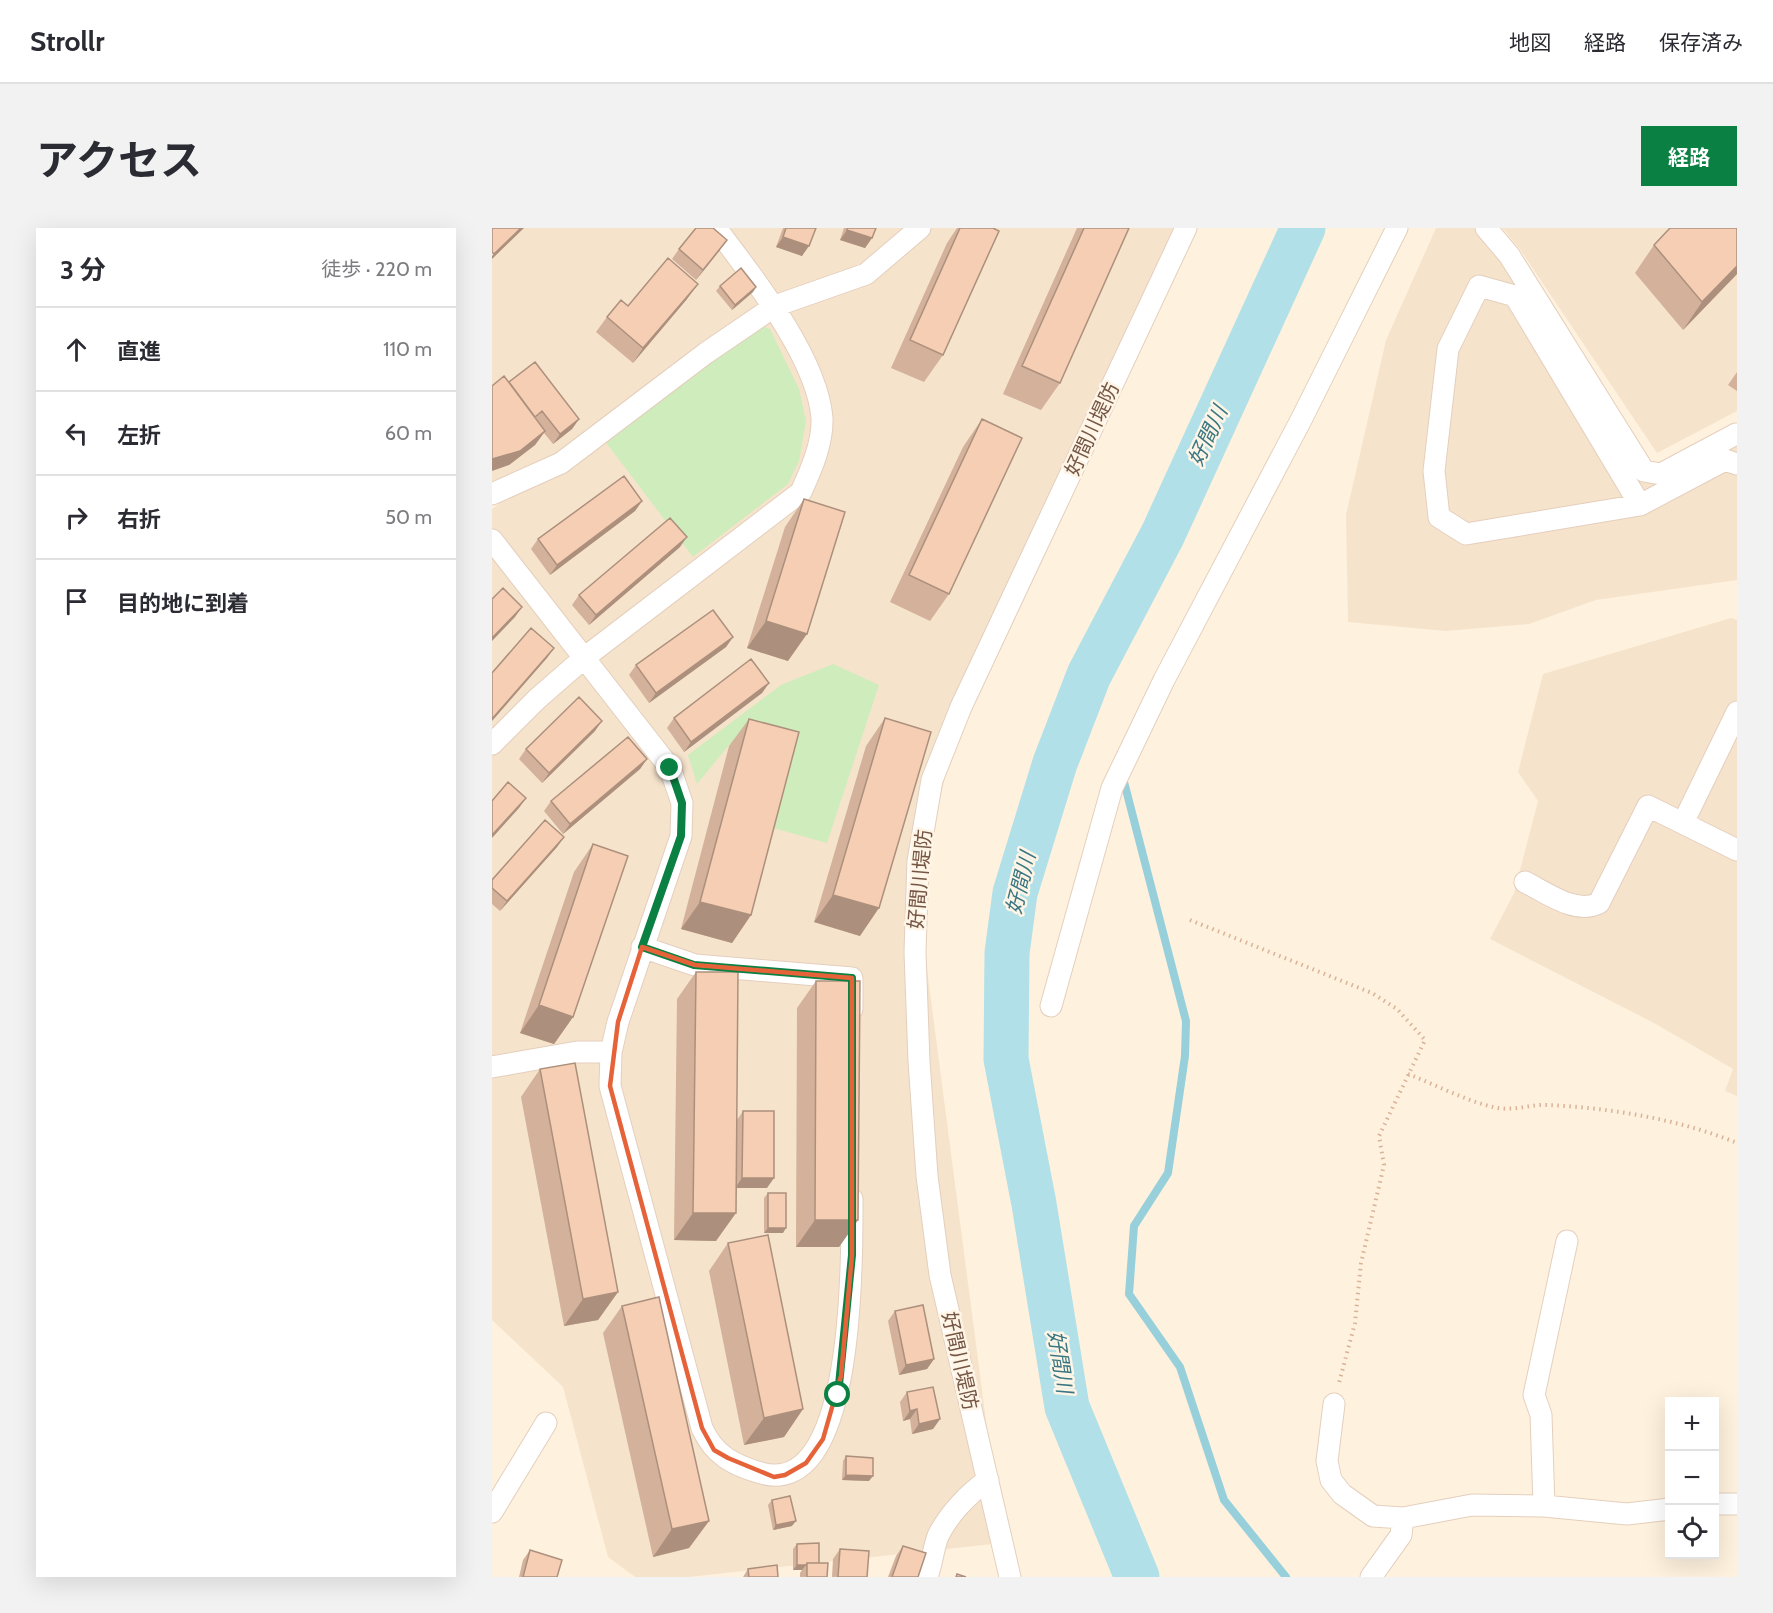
<!DOCTYPE html>
<html lang="ja">
<meta charset="utf-8">
<style>
body{margin:0;font-family:Cabin,"Noto Sans JP",sans-serif;background:#f2f2f3;color:#2b2b33}
.controls{position:absolute;right:18px;bottom:18px;display:grid;overflow:hidden;border-radius:0px;box-shadow:0 6px 24px #0002}
.controls button{width:54px;height:54px;display:grid;place-items:center;padding:0;border:0;border-bottom:2px solid #e1e1e2;background:#fff;color:#2b2b33;font:30px sans-serif}
.stop{position:absolute;width:18px;height:18px;margin:-14px;border:4px solid #0b8043;border-radius:50%;background:#fff}
.stop.end{background:#0b8043;border-color:#fff;box-shadow:0 2px 6px #0008}
.list{margin:0;padding:0;list-style:none}
h2{display:flex;justify-content:space-between;align-items:center;height:78px;margin:0;padding:0 24px;font-size:26px}
h2 small{font-size:20px;font-weight:400;color:#7c7c81}
.list li{display:grid;grid-template-columns:39px 1fr auto;gap:18px;align-items:center;box-sizing:border-box;height:84px;padding:0 24px;border-top:2px solid #e1e1e2}
.list b{display:block;font-size:22px;white-space:nowrap}
.list em{font-size:20px;font-style:normal;color:#7c7c81}
.icon{flex:none;width:33px;height:33px;fill:none;stroke:currentColor;stroke-width:2;stroke-linecap:round;stroke-linejoin:round}
.map{position:relative;flex:none;width:1245px;height:1349px;overflow:hidden;border-radius:0px}
header{display:flex;align-items:center;gap:36px;box-sizing:border-box;height:84px;padding:0 30px;background:#fff;border-bottom:2px solid #e1e1e2}
header strong{font-size:28px}
nav{display:flex;gap:33px;margin-inline-start:auto;font-size:21px}
.intro{display:flex;align-items:center;justify-content:space-between;box-sizing:border-box;height:144px;padding:0 36px}
h1{margin:0;font-size:42px}
.button{padding:15px 27px;border-radius:0px;background:#0b8043;color:#fff;font-size:21px;font-weight:700}
main{display:flex;gap:36px;padding:0 36px}
aside{flex:1;background:#fff;border-radius:0px;box-shadow:0 6px 24px #0002}
.map>svg:first-child{display:block}
.residential{fill:#f6e3cc}
.green{fill:#cfecbc}
.lines{fill:none;stroke-linecap:round;stroke-linejoin:round}
.stream{stroke:#97cfdb;stroke-width:8}
.river{stroke:#b1e0e8;stroke-width:45}
.street-casing{stroke:#e4cfbd;stroke-width:23}
.path{stroke:#d9b297;stroke-width:4;stroke-dasharray:1.5 4.5;stroke-linecap:butt}
.street{stroke:#fff;stroke-width:21}
.wall{fill:#d3b19a}
.shaded-wall{fill:#ac907d}
.building{fill:#f5ceb3;stroke:#ac907d;stroke-width:1.5}
.route{stroke:#0b8043;stroke-width:8}
.marked{fill:none;stroke:#e6633a;stroke-width:4.5;stroke-linejoin:round}
.labels{text-anchor:middle;stroke-width:5;stroke-linejoin:round;paint-order:stroke}
.street-label{font-size:20px;fill:#755645;stroke:#fff5e6}
.water-label{font-size:21px;font-style:italic;fill:#3a7783;stroke:#fff5e6}
</style>
<header>
<strong>Strollr</strong>
<nav><a>地図</a><a>経路</a><a>保存済み</a></nav>
</header>
<div class="intro"><h1>アクセス</h1><a class="button">経路</a></div>
<main>
<aside>
<h2>3 分<small>徒歩 · 220 m</small></h2>
<ul class="list">
<li><svg class="icon" aria-label="ahead" viewBox="0 0 24 24"><path d="M12 20V5M6 11l6-6 6 6"/></svg><div><b>直進</b></div><em>110 m</em></li>
<li><svg class="icon" aria-label="left" viewBox="0 0 24 24"><path d="M17 20v-9H6M10 6l-5 5 5 5"/></svg><div><b>左折</b></div><em>60 m</em></li>
<li><svg class="icon" aria-label="right" viewBox="0 0 24 24"><path d="M7 20v-9h11M14 6l5 5-5 5"/></svg><div><b>右折</b></div><em>50 m</em></li>
<li><svg class="icon" aria-label="arrive" viewBox="0 0 24 24"><path d="M6 21V4h12l-3 4 3 4H6"/></svg><div><b>目的地に到着</b></div></li>
</ul>
</aside>
<div class="map">
<svg width="1245" height="1349" viewBox="0 0 1245 1349">
<rect width="100%" height="100%" fill="#fef2de"/>
<path class="residential" d="M 0,0 L 694,0 L 472,471 L 425,665 L 510,1315 L 197,1349 L 143,1349 L 116,1329 L 71,1159 L 0,1092 L 0,281 L 47,247 L 0,275 Z
M 944,0 L 992,0 L 1157,235 L 1166,235 L 1238,197 L 1245,202 L 1245,352 L 1104,372 L 1037,396 L 954,403 L 856,394 L 854,287 L 894,112 Z
M 1010,0 L 1245,0 L 1245,183 L 1165,225 L 1027,20 Z
M 1239,390 L 1245,392 L 1245,868 L 1233,863 L 1241,841 L 1162,795 L 998,711 L 1022,665 L 1046,573 L 1026,544 L 1051,446 Z"/>
<path class="green" d="M 270,98 L 278,101 L 307,161 L 314,193 L 307,233 L 296,256 L 201,329 L 112,212 Z
M 341,436 L 387,457 L 335,615 L 274,598 L 295,506 L 238,516 L 205,556 L 196,527 L 289,457 Z"/>
<g class="lines">
<path class="stream" d="M 631,550 L 694,793 L 693,828 L 676,945 L 642,998 L 637,1066 L 688,1139 L 732,1272 L 794,1349"/>
<path class="river" d="M 645,1349 L 575,1179 L 542,976 L 514,831 L 515,725 L 523,665 L 563,535 L 597,447 L 671,306 L 811,0"/>
<defs>
<path id="street" d="M 994,0 L 1017,27 L 1152,243 L 1169,246 L 1244,206
M 0,266 L 69,235 L 214,125 L 283,78 L 374,46 L 428,0
M 1148,277 L 1023,68 L 987,58 L 956,121 L 942,243 L 947,289 L 974,306 L 1148,277 L 1233,232 L 1245,236
M 0,312 L 178,540 L 190,575 L 189,608 L 126,794 L 119,824 L 118,858 L 210,1200 C 222,1227 241,1237 269,1245 C 364,1273 360,1026 360,971
M 0,516 L 45,471 L 92,430 L 309,264 C 319,242 331,215 330,190 C 325,129 260,48 224,0
M 1191,595 L 1245,484
M 1033,654 C 1055,665 1084,687 1107,675 L 1156,578 L 1245,622
M 150,719 L 203,737 L 360,750 L 360,781
M 559,778 L 620,560 L 672,452 L 809,192 L 905,0
M 0,839 L 85,824 L 119,824
M 842,1176 L 835,1233 L 839,1252 L 850,1266 L 881,1288 L 911,1290
M 1222,1276 L 1245,1276
M 1052,1278 L 1049,1187 L 1042,1167 L 1075,1013
M 0,1284 L 54,1195
M 435,1349 C 440,1336 441,1321 446,1308 C 456,1287 477,1265 496,1252
M 518,1349 L 448,1047 L 435,948 L 427,833 L 423,724 L 426,633 L 440,552 L 469,479 L 694,0
M 879,1349 L 909,1307 L 911,1290 L 980,1277 L 1052,1278 L 1135,1286 L 1178,1281"/>
</defs>
<use href="#street" class="street-casing"/>
<path class="path" d="M 698,692 L 880,765 L 905,781 L 933,812 L 887,908 L 892,937 L 869,1035 L 863,1095 L 847,1155
M 916,846 C 944,857 972,872 1001,879 C 1020,884 1038,876 1056,877 C 1118,880 1187,891 1245,915"/>
<use href="#street" class="street"/>
</g>
<path class="wall" d="M 291,0 L 324,0 L 310,28 L 284,19 Z
M 352,0 L 384,0 L 380,10 L 373,20 L 348,12 Z
M 465,0 L 501,0 L 451,127 L 432,154 L 399,140 L 455,15 Z
M 585,0 L 637,0 L 568,155 L 549,182 L 511,166 Z
M 1162,17 L 1245,46 L 1191,102 L 1143,45 Z
M 187,21 L 228,22 L 204,52 L 180,31 Z
M 228,58 L 264,59 L 261,64 L 240,82 L 224,63 Z
M 195,71 L 141,135 L 104,104 L 115,89 L 136,78 Z
M 1245,144 L 1245,163 L 1236,157 Z
M 17,154 L 87,191 L 80,201 L 61,216 L 52,205 L 43,217 L 17,237 Z
M 490,191 L 457,366 L 438,393 L 398,374 L 471,219 Z
M 312,271 L 296,433 L 255,420 L 293,299 Z
M 150,273 L 143,283 L 58,347 L 39,321 L 46,311 Z
M 188,319 L 97,397 L 80,377 L 87,367 Z
M 241,409 L 234,419 L 157,475 L 137,447 L 144,437 Z
M 277,455 L 270,465 L 192,524 L 175,500 L 182,490 Z
M 393,490 L 368,708 L 322,694 L 374,518 Z
M 257,491 L 259,687 L 240,715 L 189,701 L 237,518 Z
M 103,503 L 50,555 L 27,531 L 34,521 Z
M 155,531 L 148,541 L 71,606 L 52,583 L 59,573 Z
M 72,609 L 65,619 L 8,683 L 0,676 L 0,652 Z
M 101,616 L 81,789 L 62,816 L 28,805 L 82,644 Z
M 204,744 L 245,892 L 251,883 L 275,960 L 244,960 L 224,1013 L 182,1012 L 185,771 Z
M 324,753 L 366,992 L 347,1019 L 304,1019 L 305,780 Z
M 48,841 L 126,1064 L 106,1092 L 72,1098 L 29,869 Z
M 276,965 L 291,1005 L 272,1005 L 272,970 Z
M 236,1015 L 311,1181 L 292,1209 L 252,1217 L 217,1043 Z
M 130,1078 L 217,1293 L 197,1320 L 161,1329 L 111,1105 Z
M 403,1083 L 442,1131 L 435,1141 L 407,1147 L 396,1093 Z
M 415,1164 L 448,1191 L 441,1201 L 420,1206 L 418,1191 L 411,1193 L 408,1174 Z
M 354,1228 L 377,1253 L 350,1252 L 351,1233 Z
M 280,1272 L 300,1298 L 281,1302 L 276,1277 Z
M 305,1316 L 327,1335 L 335,1349 L 308,1349 L 308,1345 L 310,1342 L 301,1342 L 301,1321 Z
M 411,1318 L 426,1349 L 396,1349 L 404,1328 Z
M 348,1321 L 375,1349 L 340,1349 L 341,1331 Z
M 38,1322 L 65,1349 L 27,1349 L 31,1332 Z
M 256,1341 L 286,1349 L 251,1349 Z"/>
<path class="shaded-wall" d="M 29,0 L 32,0 L 0,31 L 0,28 L 2,26 Z
M 355,2 L 380,10 L 373,20 L 348,12 Z
M 291,9 L 317,18 L 310,28 L 284,19 Z
M 235,12 L 228,22 L 204,52 L 211,42 Z
M 1245,38 L 1245,46 L 1191,102 L 1210,74 Z
M 206,56 L 195,71 L 141,135 L 151,120 Z
M 264,59 L 261,64 L 240,82 L 243,77 Z
M 87,191 L 80,201 L 61,216 L 68,206 Z
M 53,203 L 43,217 L 17,237 L 0,243 L 0,231 Z
M 150,273 L 143,283 L 58,347 L 65,337 Z
M 195,309 L 188,319 L 97,397 L 104,387 Z
M 30,379 L 23,389 L 0,413 L 0,410 Z
M 274,393 L 315,406 L 296,433 L 255,420 Z
M 241,409 L 234,419 L 157,475 L 164,465 Z
M 62,420 L 55,430 L 0,493 L 0,491 Z
M 277,455 L 270,465 L 192,524 L 199,514 Z
M 110,493 L 103,503 L 50,555 L 57,545 Z
M 155,531 L 148,541 L 71,606 L 78,596 Z
M 34,570 L 27,580 L 0,610 L 0,607 Z
M 72,609 L 65,619 L 8,683 L 15,673 Z
M 341,667 L 387,680 L 368,708 L 322,694 Z
M 208,674 L 259,687 L 240,715 L 189,701 Z
M 47,777 L 81,789 L 62,816 L 28,805 Z
M 250,950 L 282,950 L 275,960 L 243,960 Z
M 201,985 L 244,985 L 224,1013 L 182,1012 Z
M 323,992 L 366,992 L 347,1019 L 304,1019 Z
M 276,1000 L 294,1000 L 291,1005 L 272,1005 Z
M 126,1064 L 106,1092 L 72,1098 L 91,1071 Z
M 442,1131 L 435,1141 L 407,1147 L 414,1137 Z
M 311,1181 L 292,1209 L 252,1217 L 272,1190 Z
M 425,1181 L 418,1191 L 411,1193 L 418,1183 Z
M 448,1191 L 441,1201 L 420,1206 L 427,1196 Z
M 354,1247 L 381,1248 L 377,1253 L 350,1252 Z
M 217,1293 L 197,1320 L 161,1329 L 180,1301 Z
M 304,1293 L 300,1298 L 281,1302 L 284,1297 Z
M 305,1337 L 314,1337 L 310,1342 L 301,1342 Z"/>
<path class="building" d="M 0,0 L 29,0 L 2,26 L 0,24 Z
M 204,0 L 221,0 L 235,12 L 211,42 L 187,21 Z
M 294,0 L 324,0 L 317,18 L 291,9 Z
M 356,0 L 384,0 L 380,10 L 355,2 Z
M 468,0 L 501,0 L 507,3 L 451,127 L 418,112 Z
M 592,0 L 637,0 L 568,155 L 530,138 Z
M 1178,0 L 1245,0 L 1245,38 L 1210,74 L 1162,17 Z
M 176,30 L 206,56 L 151,120 L 115,89 L 129,72 L 136,78 Z
M 249,40 L 264,59 L 243,77 L 228,58 Z
M 43,134 L 87,191 L 68,206 L 50,183 L 43,189 L 17,154 Z
M 12,148 L 53,203 L 28,223 L 0,231 L 0,158 Z
M 490,191 L 530,210 L 457,366 L 417,347 Z
M 132,248 L 150,273 L 65,337 L 46,311 Z
M 312,271 L 353,284 L 315,406 L 274,393 Z
M 178,290 L 195,309 L 104,387 L 87,367 Z
M 11,360 L 30,379 L 0,410 L 0,371 Z
M 221,382 L 241,409 L 164,465 L 144,437 Z
M 39,400 L 62,420 L 0,491 L 0,445 Z
M 259,431 L 277,455 L 199,514 L 182,490 Z
M 87,469 L 110,493 L 57,545 L 34,521 Z
M 393,490 L 439,504 L 387,680 L 341,667 Z
M 257,491 L 307,504 L 259,687 L 208,674 Z
M 136,509 L 155,531 L 78,596 L 59,573 Z
M 16,554 L 34,570 L 0,607 L 0,573 Z
M 53,592 L 72,609 L 15,673 L 0,660 L 0,652 Z
M 101,616 L 136,628 L 81,789 L 47,777 Z
M 204,744 L 246,744 L 244,985 L 201,985 Z
M 324,753 L 368,753 L 366,992 L 323,992 Z
M 83,835 L 126,1064 L 91,1071 L 48,841 Z
M 251,883 L 282,883 L 282,950 L 250,950 Z
M 276,965 L 294,965 L 294,1000 L 276,1000 Z
M 276,1007 L 311,1181 L 272,1190 L 236,1015 Z
M 167,1069 L 217,1293 L 180,1301 L 130,1078 Z
M 431,1077 L 442,1131 L 414,1137 L 403,1083 Z
M 441,1159 L 448,1191 L 427,1196 L 425,1181 L 418,1183 L 415,1164 Z
M 354,1228 L 381,1230 L 381,1248 L 354,1247 Z
M 298,1268 L 304,1293 L 284,1297 L 280,1272 Z
M 327,1315 L 327,1335 L 315,1335 L 314,1337 L 305,1337 L 305,1316 Z
M 411,1318 L 434,1325 L 426,1349 L 400,1349 Z
M 348,1321 L 377,1323 L 375,1349 L 346,1349 Z
M 38,1322 L 70,1332 L 65,1349 L 31,1349 Z
M 315,1335 L 336,1335 L 335,1349 L 315,1349 Z
M 285,1337 L 286,1349 L 257,1349 L 256,1341 Z
M 465,1346 L 474,1349 L 464,1349 Z"/>
<g class="lines">
<path class="route" d="M 178,540 L 190,575 L 189,608 L 150,719 L 202,737 L 360,750 L 360,1027 L 346,1167"/>
</g>
<path class="marked" d="M 150,719 L 203,737 L 360,750 L 360,1027 L 349,1148 L 331,1211 L 314,1235 L 293,1247 L 282,1249 L 236,1230 L 222,1222 L 210,1200 L 118,858 L 126,794 Z"/>
<g class="labels">
<g class="street-label">
<text transform="translate(600 201) rotate(-65)" y="7">好間川堤防</text>
<text transform="translate(428 651) rotate(-85)" y="7">好間川堤防</text>
<text transform="translate(468 1133) rotate(77)" y="7">好間川堤防</text>
</g>
<g class="water-label">
<text transform="translate(716 208) rotate(-65)" y="7">好間川</text>
<text transform="translate(529 655) rotate(-76)" y="7">好間川</text>
<text transform="translate(568 1134) rotate(81)" y="7">好間川</text>
</g>
</g>
</svg>
<div class="controls">
<button>+</button>
<button>−</button>
<button><svg class="icon" aria-label="locate" viewBox="0 0 24 24"><circle cx="12" cy="12" r="6"/><path d="M12 2v4M12 18v4M2 12h4M18 12h4"/></svg></button>
</div>
<div class="stop" style="left:346px;top:1167px"></div>
<div class="stop end" style="left:178px;top:540px"></div>
</div>
</main>
